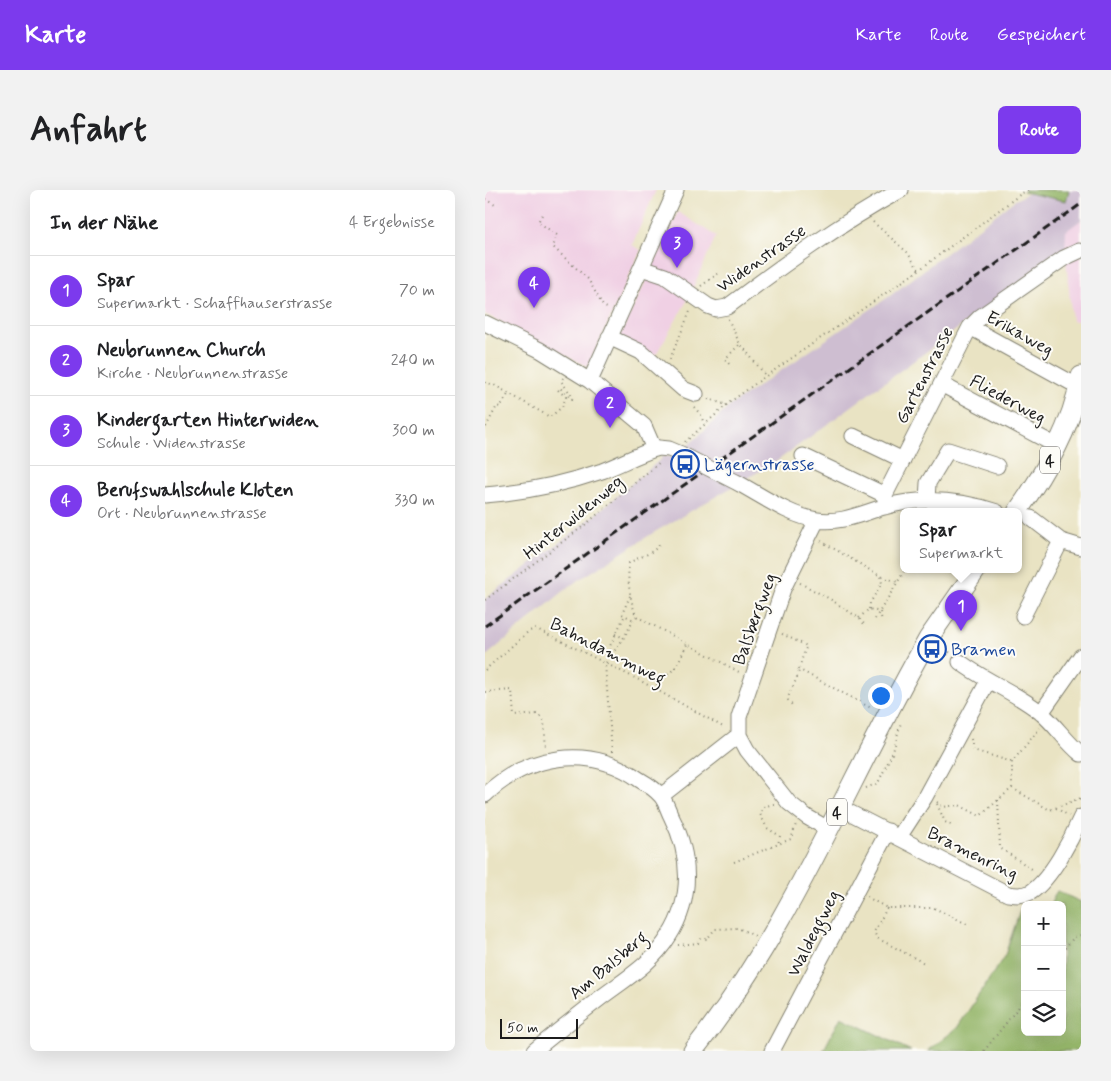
<!DOCTYPE html>
<html lang="de">
<meta charset="utf-8">
<style>
body{margin:0;font-family:Mynerve,sans-serif;background:#f2f2f2;color:#202124}
.controls{position:absolute;right:15px;bottom:15px;display:grid;overflow:hidden;border-radius:8px;box-shadow:0 5px 20px #0002}
.controls button{width:45px;height:45px;display:grid;place-items:center;padding:0;border:0;border-bottom:1px solid #e0e0e0;background:#fff;color:#202124;font:25px sans-serif}
.scale{position:absolute;left:15px;bottom:12px;width:78px;box-sizing:border-box;padding-left:5px;border:2px solid #1c1c1c;border-top:0;font-size:14px;line-height:18px;white-space:nowrap;color:#1c1c1c;-webkit-text-stroke:4px #fdfcf7;paint-order:stroke}
.you{position:absolute;left:395px;top:505px;width:18px;height:18px;margin:-12px;border:4px solid #fff;border-radius:50%;background:#1a73e8;box-shadow:0 0 0 8px #1a73e833}
.badge{display:grid;place-items:center;width:32px;height:32px;border-radius:50%;background:#7c3aed;color:#fff;font-size:16px;font-weight:700}
.pin{position:absolute;translate:-50% -41px;filter:drop-shadow(0 1px 2px #0008)}
.pin::after{content:'';position:absolute;top:26px;width:18px;height:15px;background:inherit;clip-path:polygon(0 0,100% 0,50% 100%)}
.popup{position:absolute;left:415px;top:318px;width:122px;height:65px;box-sizing:border-box;display:grid;place-content:center;border-radius:8px;background:#fff;filter:drop-shadow(0 1px 4px #0005);font-size:16px;white-space:nowrap;color:#757577}
.popup b{font-size:19px;color:#202124}
.popup::after{content:'';position:absolute;left:50%;top:100%;margin-left:-10px;border:10px solid transparent;border-top-color:#fff}
.list{margin:0;padding:0;list-style:none}
h2{display:flex;justify-content:space-between;align-items:center;height:65px;margin:0;padding:0 20px;font-size:21px}
h2 small{font-size:16px;font-weight:400;color:#757577}
.list li{display:grid;grid-template-columns:32px 1fr auto;gap:15px;align-items:center;box-sizing:border-box;height:70px;padding:0 20px;border-top:1px solid #e0e0e0}
.list b{display:block;font-size:19px;white-space:nowrap}
.list p{margin:0;font-size:16px;white-space:nowrap;color:#757577}
.list em{font-size:16px;font-style:normal;color:#757577}
.icon{flex:none;width:28px;height:28px;fill:none;stroke:currentColor;stroke-width:2;stroke-linecap:round;stroke-linejoin:round}
.map{position:relative;flex:none;width:596px;height:861px;overflow:hidden;border-radius:8px}
header{display:flex;align-items:center;gap:30px;box-sizing:border-box;height:70px;padding:0 25px;background:#7c3aed;color:#fff}
header strong{font-size:24px}
nav{display:flex;gap:28px;margin-inline-start:auto;font-size:18px}
.intro{display:flex;align-items:center;justify-content:space-between;box-sizing:border-box;height:120px;padding:0 30px}
h1{margin:0;font-size:35px}
.button{padding:12px 22px;border-radius:8px;background:#7c3aed;color:#fff;font-size:18px;font-weight:700}
main{display:flex;gap:30px;padding:0 30px}
aside{flex:1;background:#fff;border-radius:8px;box-shadow:0 5px 20px #0002}
.map>svg:first-child{display:block}
.built{fill:#f0d0e4}
.industrial{fill:#cebed1}
.forest{fill:#95b66a;stroke:#586943}
.lines{fill:none;stroke-linecap:round;stroke-linejoin:round}
.minor-casing{stroke:#828070;stroke-width:17}
.major-casing{stroke:#828070;stroke-width:21}
.path{stroke:#828070;stroke-width:2;stroke-dasharray:1 4;stroke-linecap:butt}
.minor{stroke:#fff;stroke-width:15}
.major{stroke:#fff;stroke-width:19}
.rail{stroke:#1c1c1c;stroke-width:3;stroke-dasharray:8 4;stroke-linecap:butt}
.minor-bridge-casing{stroke:#828070;stroke-width:17;stroke-linecap:butt}
.minor-bridge{stroke:#fff;stroke-width:15}
.labels{text-anchor:middle;stroke-width:4;stroke-linejoin:round;paint-order:stroke}
.shield{fill:#fdfcf7;stroke:#605f5e;stroke-width:1}
.shield-label{font-size:16px;font-weight:bold;fill:#1c1c1c}
.street-label{font-size:18px;fill:#1c1c1c;stroke:#fdfcf7}
.transit-label{font-size:18px;fill:#164399;stroke:#fdfcf7;text-anchor:start}
</style>
<header>
<strong>Karte</strong>
<nav><a>Karte</a><a>Route</a><a>Gespeichert</a></nav>
</header>
<div class="intro"><h1>Anfahrt</h1><a class="button">Route</a></div>
<main>
<aside>
<h2>In der Nähe<small>4 Ergebnisse</small></h2>
<ul class="list">
<li><span class="badge">1</span><div><b>Spar</b><p>Supermarkt · Schaffhauserstrasse</p></div><em>70 m</em></li>
<li><span class="badge">2</span><div><b>Neubrunnen Church</b><p>Kirche · Neubrunnenstrasse</p></div><em>240 m</em></li>
<li><span class="badge">3</span><div><b>Kindergarten Hinterwiden</b><p>Schule · Widenstrasse</p></div><em>300 m</em></li>
<li><span class="badge">4</span><div><b>Berufswahlschule Kloten</b><p>Ort · Neubrunnenstrasse</p></div><em>330 m</em></li>
</ul>
</aside>
<div class="map">
<svg width="596" height="861" viewBox="0 0 596 861">
<rect width="100%" height="100%" fill="#fdfcf7"/>
<filter id="ink" filterUnits="userSpaceOnUse"><feTurbulence type="fractalNoise" baseFrequency=".02" numOctaves="2"/><feDisplacementMap in="SourceGraphic" scale="10" xChannelSelector="R" yChannelSelector="G"/><feConvolveMatrix kernelMatrix="1 2 1 2 8 2 1 2 1" color-interpolation-filters="sRGB"/></filter>
<filter id="wash" filterUnits="userSpaceOnUse"><feTurbulence type="fractalNoise" baseFrequency=".0096" numOctaves="4" result="noise"/><feDisplacementMap in="SourceGraphic" scale="20" xChannelSelector="R" yChannelSelector="G"/><feGaussianBlur stdDeviation="1.12" result="paint"/><feColorMatrix in="noise" values="0 0 0 0 0 0 0 0 0 0 0 0 0 0 0 0 0 1.4 0 .05"/><feComposite in="paint" operator="in"/></filter>
<g filter="url(#wash)">
<rect width="100%" height="100%" fill="#e9e3c3"/>
<path class="built" d="M 0,0 L 171,0 L 147,55 L 156,60 L 103,177 L 0,124 Z
M 193,22 L 231,46 L 202,111 L 170,166 L 134,148 Z
M 596,30 L 596,131 L 587,131 L 580,60 L 580,41 Z"/>
<path class="industrial" d="M 550,0 L 596,0 L 596,30 L 581,41 L 580,60 L 292,271 L 168,343 L 86,395 L 0,467 L 0,409 L 100,333 L 176,269 L 177,266 L 191,267 L 246,215 L 405,106 L 530,10 Z"/>
<path class="forest" d="M 540,0 L 584,0 L 581,11 L 538,2 Z
M 572,701 L 596,712 L 596,861 L 443,861 L 472,838 L 520,765 L 537,715 L 540,716 L 540,842 L 577,842 L 577,715 L 565,715 Z
M 356,827 L 426,861 L 338,861 Z"/>
</g>
<g filter="url(#ink)">
<g class="lines">
<defs>
<path id="minor" d="M 156,78 L 180,86 L 223,116 L 231,119 L 242,117 C 298,75 354,34 416,0
M 0,133 L 55,160 L 105,191 L 159,236 L 169,259
M 485,137 L 594,197
M 124,147 L 156,162 L 198,199 L 211,204
M 105,191 L 191,0
M 456,194 L 572,256
M 368,246 L 418,270
M 318,266 L 400,305
M 253,293 C 277,306 305,326 332,330 C 356,334 377,323 399,317 C 437,306 475,310 512,322
M 0,305 C 40,302 79,294 117,281 C 136,274 155,263 174,258 L 184,259 L 196,264
M 442,310 L 443,293 L 463,260 L 512,276
M 400,317 L 400,305 L 485,137 L 495,127 L 579,68 L 594,61
M 546,328 L 576,351 L 596,357
M 332,330 L 298,399 L 254,527 L 254,545 L 262,560 L 304,613 L 322,627 L 343,639
M 538,426 L 576,351
M 475,472 C 500,491 530,502 555,522 C 570,534 581,552 596,564
M 556,523 L 596,466
M 0,605 C 43,564 105,554 155,590 C 162,594 171,600 176,606 C 181,612 183,620 186,626 C 206,665 208,708 184,746 C 168,773 139,790 114,809 C 92,826 70,843 49,861
M 176,606 L 254,545
M 354,617 L 523,704 C 531,705 538,706 546,702 C 566,689 587,648 596,627
M 414,647 L 440,607 L 503,491
M 287,861 L 403,641"/>
<path id="major" d="M 532,322 C 561,281 587,236 596,186
M 208,861 C 301,745 357,605 428,476 L 443,449 L 491,380"/>
</defs>
<use href="#minor" class="minor-casing"/>
<use href="#major" class="major-casing"/>
<path class="path" d="M 0,9 L 12,16
M 57,25 L 53,32 L 72,45 L 68,57 L 103,89 L 118,116 L 124,119
M 388,32 L 422,62 L 434,80
M 216,96 L 234,83
M 243,129 L 254,152 L 280,185
M 185,169 L 206,119
M 244,174 L 240,169 L 255,154
M 0,192 L 9,195 L 65,227 L 77,217 L 81,207 L 73,200 L 75,198 L 87,209 L 88,207 L 76,191 L 78,188
M 223,209 L 242,215
M 209,217 L 216,225 L 219,234
M 1,237 L 12,216 L 15,217 L 24,203
M 200,252 L 245,212 L 281,186 L 434,80 L 537,3 L 544,0
M 336,351 L 395,386 L 413,392
M 174,355 C 166,365 155,366 144,373 C 142,392 145,408 151,426 L 256,483
M 315,393 L 345,409 L 374,428 L 379,434
M 145,406 L 137,424 L 149,430
M 0,410 L 101,334 L 176,271
M 384,419 L 385,413 L 397,393 L 395,386
M 374,428 L 384,419 L 395,422 L 397,431
M 390,429 L 420,380
M 130,444 L 139,448
M 297,444 L 322,456 C 316,468 316,475 312,487 C 309,496 304,501 303,510 L 307,515
M 456,456 L 467,464
M 454,459 L 465,466
M 125,465 L 125,456 L 140,425
M 313,479 L 388,519
M 0,480 L 44,441 L 52,439 L 154,490 L 240,538
M 168,498 L 191,477 L 202,454
M 0,502 L 27,500 L 29,526 L 53,524 L 59,531 L 61,559
M 486,549 L 488,560 L 527,572
M 127,562 L 120,474 L 138,449 L 151,426
M 381,598 L 393,593 L 408,562 L 416,532
M 527,598 L 565,620 L 596,608
M 513,610 L 515,658 L 550,681
M 452,612 L 458,617 L 474,615 L 495,626 L 527,598 L 527,572 L 555,538
M 289,614 L 278,617 L 275,624 L 282,638 L 295,646 L 293,654
M 452,614 L 460,632 L 468,636
M 571,618 L 584,626
M 249,672 L 306,649 L 311,634
M 382,707 L 402,718 L 449,718 L 482,734
M 402,718 L 389,742 L 392,748 L 439,773
M 193,755 L 213,753 L 215,749 L 222,749 L 230,739 L 253,738 L 270,746
M 577,762 L 589,747 L 596,745
M 499,861 L 540,809"/>
<use href="#minor" class="minor"/>
<use href="#major" class="major"/>
<path class="rail" d="M 0,436 L 596,14"/>
<defs>
<path id="minor-bridge" d="M 196,264 L 253,293"/>
</defs>
<use href="#minor-bridge" class="minor-bridge-casing"/>
<use href="#minor-bridge" class="minor-bridge"/>
</g>
</g>
<defs>
<symbol id="bus-ring" viewBox="-11 -11 22 22"><circle r="9.5" fill="#fdfcf7" stroke="#1a4fb4" stroke-width="1.5"/><path d="M-5-6H5V4H4V6H2V4H-2V6H-4V4H-5ZM-3.5-4V0h7V-4ZM-3.5 1.2v1.5H-2V1.2ZM2 1.2v1.5H3.5V1.2Z" fill="#1a4fb4"/></symbol>
</defs>
<g fill-rule="evenodd">
<use href="#bus-ring" x="184" y="258" width="32" height="32"/>
<use href="#bus-ring" x="431" y="443" width="32" height="32"/>
</g>
<g class="labels">
<g class="shield">
<rect x="555" y="256.5" width="20" height="27" rx="4"/>
<rect x="342" y="608.5" width="20" height="27" rx="4"/>
</g>
<g class="shield-label">
<text x="565" y="276">4</text>
<text x="352" y="628">4</text>
</g>
<g class="street-label">
<text transform="translate(276 68) rotate(-35)" y="6">Widenstrasse</text>
<text transform="translate(535 143) rotate(29)" y="6">Erikaweg</text>
<text transform="translate(439 185) rotate(-63)" y="6">Gartenstrasse</text>
<text transform="translate(523 209) rotate(28)" y="6">Fliederweg</text>
<text transform="translate(88 327) rotate(-39)" y="6">Hinterwidenweg</text>
<text transform="translate(269 429) rotate(-70)" y="6">Balsbergweg</text>
<text transform="translate(123 461) rotate(27)" y="6">Bahndammweg</text>
<text transform="translate(488 663) rotate(26)" y="6">Bramenring</text>
<text transform="translate(328 743) rotate(-63)" y="6">Waldeggweg</text>
<text transform="translate(123 775) rotate(-40)" y="6">Am Balsberg</text>
</g>
<g class="transit-label">
<text x="219" y="280">Lägernstrasse</text>
<text x="466" y="465">Bramen</text>
</g>
</g>
</svg>
<div class="controls">
<button>+</button>
<button>−</button>
<button><svg class="icon" aria-label="layers" viewBox="0 0 24 24"><path d="M12 4l9 5-9 5-9-5zM3 14l9 5 9-5"/></svg></button>
</div>
<div class="scale">50 m</div>
<div class="you"></div>
<div class="pin badge" style="left:476px;top:441px">1</div>
<div class="popup"><b>Spar</b>Supermarkt</div>
<div class="pin badge" style="left:125px;top:238px">2</div>
<div class="pin badge" style="left:192px;top:78px">3</div>
<div class="pin badge" style="left:49px;top:118px">4</div>
</div>
</main>
